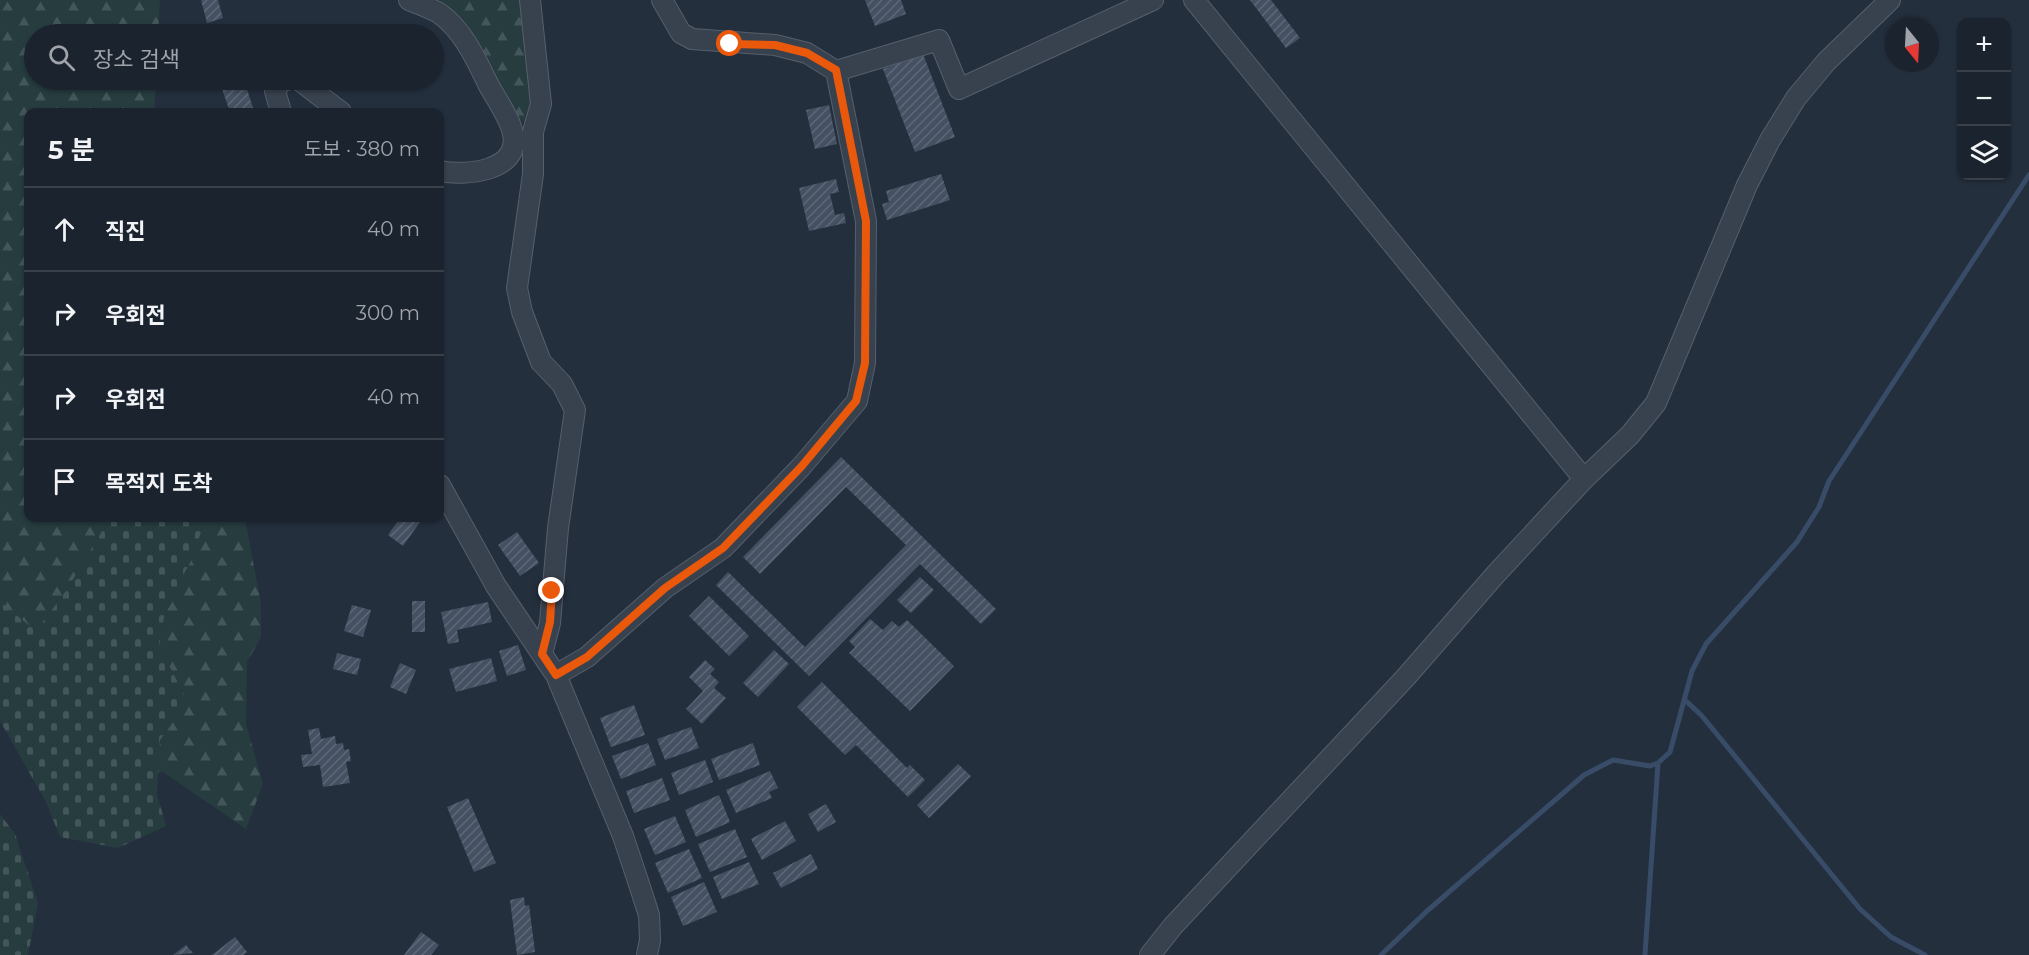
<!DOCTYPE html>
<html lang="ko">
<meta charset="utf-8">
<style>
body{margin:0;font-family:Montserrat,"Noto Sans KR",sans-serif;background:#282f3a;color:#f1f3f6}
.controls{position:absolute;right:18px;top:18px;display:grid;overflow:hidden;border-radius:12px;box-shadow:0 2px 4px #0004}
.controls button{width:54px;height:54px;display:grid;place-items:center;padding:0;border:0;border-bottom:2px solid #39404a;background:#1b232e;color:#f1f3f6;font:30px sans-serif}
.compass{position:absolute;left:1885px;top:18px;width:54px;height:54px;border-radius:50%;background:#1b232e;box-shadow:0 2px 4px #0004;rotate:162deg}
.stop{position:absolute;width:18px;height:18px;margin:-14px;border:4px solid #ea580c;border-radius:50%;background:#fff}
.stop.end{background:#ea580c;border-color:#fff;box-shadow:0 2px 6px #0008}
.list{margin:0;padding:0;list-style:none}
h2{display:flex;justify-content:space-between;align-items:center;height:78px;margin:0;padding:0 24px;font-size:26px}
h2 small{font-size:20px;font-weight:400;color:#a0a4aa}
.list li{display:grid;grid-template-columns:39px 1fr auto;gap:18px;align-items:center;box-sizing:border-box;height:84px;padding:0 24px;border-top:2px solid #39404a}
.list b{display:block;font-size:22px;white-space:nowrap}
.list em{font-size:20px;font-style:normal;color:#a0a4aa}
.icon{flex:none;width:33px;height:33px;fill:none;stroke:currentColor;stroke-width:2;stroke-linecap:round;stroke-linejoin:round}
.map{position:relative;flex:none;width:2029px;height:955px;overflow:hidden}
.search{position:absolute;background:#1b232e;box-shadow:0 2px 4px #0004;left:24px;top:24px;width:420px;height:66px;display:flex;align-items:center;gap:15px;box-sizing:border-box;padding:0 21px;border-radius:33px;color:#a0a4aa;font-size:22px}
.panel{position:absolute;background:#1b232e;box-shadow:0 2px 4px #0004;left:24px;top:108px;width:420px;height:414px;border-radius:12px}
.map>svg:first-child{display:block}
.forest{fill:url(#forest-firs)}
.cemetery{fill:url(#cemetery-stones)}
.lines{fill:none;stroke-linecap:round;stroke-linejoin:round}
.stream{stroke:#394c67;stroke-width:5}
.building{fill:url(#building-hatch)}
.minor-casing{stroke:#565f6c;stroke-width:22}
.minor{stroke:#38414e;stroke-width:20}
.route{stroke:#ea580c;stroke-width:8}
</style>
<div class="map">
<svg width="2029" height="955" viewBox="0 0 2029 955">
<defs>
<pattern id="forest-firs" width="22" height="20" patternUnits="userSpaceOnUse" patternTransform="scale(1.5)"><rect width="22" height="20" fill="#263c3f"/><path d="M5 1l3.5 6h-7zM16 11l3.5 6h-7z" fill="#435659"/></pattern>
<pattern id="cemetery-stones" width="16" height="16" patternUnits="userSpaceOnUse" patternTransform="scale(1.5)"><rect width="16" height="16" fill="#263c3f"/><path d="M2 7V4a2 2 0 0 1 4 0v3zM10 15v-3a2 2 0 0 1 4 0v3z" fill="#435659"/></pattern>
<pattern id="building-hatch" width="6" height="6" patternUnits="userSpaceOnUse" patternTransform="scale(1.5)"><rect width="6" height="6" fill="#455162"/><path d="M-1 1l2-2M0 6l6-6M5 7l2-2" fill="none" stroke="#5d6877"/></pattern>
</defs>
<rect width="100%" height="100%" fill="#242f3e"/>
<path class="forest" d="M 0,0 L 160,0 L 158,34 L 34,34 L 34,80 L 156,80 L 154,112 L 28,112 L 28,518 L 245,518 L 261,604 L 261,637 L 247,662 L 246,724 L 263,784 L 246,829 L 163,772 L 112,775 L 0,661 Z
M 440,0 L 522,0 L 535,105 L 530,118 L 524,122 L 516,117 Z"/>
<path class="cemetery" d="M 110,518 L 206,518 L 191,561 L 166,606 L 159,646 L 188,702 L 160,740 L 157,794 L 166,826 L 118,848 L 60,837 L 46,802 L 0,721 L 0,602 L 36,631 L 66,591 Z
M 0,814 L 15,834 L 38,903 L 28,955 L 0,955 Z"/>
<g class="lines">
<path class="stream" d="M 1685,700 L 1702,716 L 1860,909 L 1891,937 L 1925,955
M 1381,955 L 1427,911 L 1584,775 L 1613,760 L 1650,766 L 1658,763 L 1670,752 L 1692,671 L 1706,644 L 1797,542 L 1819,507 L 1829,481 L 2029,175
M 1645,955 L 1658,763"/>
</g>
<path class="building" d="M 201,0 L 218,0 L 223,18 L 207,23 Z
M 865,0 L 901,0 L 906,14 L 875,26 Z
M 1250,0 L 1271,0 L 1300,38 L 1286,48 Z
M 226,25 L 229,34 L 205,34 L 204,32 Z
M 923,54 L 955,137 L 915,152 L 883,69 Z
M 219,80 L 244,80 L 254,111 L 230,112 Z
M 829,105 L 837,144 L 815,149 L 806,110 Z
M 941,174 L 950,200 L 887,220 L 882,204 L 889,202 L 886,191 Z
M 836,179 L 839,192 L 830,194 L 835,215 L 844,213 L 846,223 L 809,231 L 799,188 Z
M 841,457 L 996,609 L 981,624 L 920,564 L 809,676 L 716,585 L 728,572 L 805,647 L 906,545 L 846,487 L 760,574 L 743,557 Z
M 400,518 L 423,518 L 403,546 L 388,535 Z
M 517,532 L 539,563 L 520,576 L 498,545 Z
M 920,577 L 934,590 L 911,613 L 897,600 Z
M 709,596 L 749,636 L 729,656 L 689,616 Z
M 412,601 L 425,601 L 425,632 L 412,632 Z
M 488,602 L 492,622 L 457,630 L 459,642 L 448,644 L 441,612 Z
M 352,605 L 371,610 L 363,637 L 344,631 Z
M 870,619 L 883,630 L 892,621 L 899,627 L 907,620 L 954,666 L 910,711 L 849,653 L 855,647 L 849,641 Z
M 518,645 L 526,670 L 507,676 L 499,651 Z
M 774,650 L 789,664 L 758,697 L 743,683 Z
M 337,653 L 361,659 L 357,675 L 333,669 Z
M 491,658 L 497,681 L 456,692 L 449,669 Z
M 705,660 L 715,669 L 710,674 L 719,682 L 714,688 L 726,698 L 702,724 L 686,709 L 703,691 L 689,677 Z
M 400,663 L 416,670 L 406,694 L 390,687 Z
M 822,682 L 907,768 L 910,765 L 925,780 L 908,797 L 856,745 L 845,755 L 797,707 Z
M 634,705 L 645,735 L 611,747 L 600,718 Z
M 691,727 L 699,748 L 665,760 L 657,739 Z
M 319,728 L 321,739 L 335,736 L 336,744 L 343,743 L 344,750 L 349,749 L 351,761 L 346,762 L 350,783 L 323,787 L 320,765 L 303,767 L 301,755 L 312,754 L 308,730 Z
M 648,743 L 656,765 L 621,779 L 612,756 Z
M 753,743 L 760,765 L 719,780 L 711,759 Z
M 705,760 L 713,782 L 679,795 L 671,773 Z
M 958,764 L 971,776 L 929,818 L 917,805 Z
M 770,771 L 778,788 L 769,792 L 772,798 L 736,813 L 726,790 Z
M 662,778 L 670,800 L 634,813 L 626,791 Z
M 719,795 L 730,822 L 696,837 L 685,810 Z
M 468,798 L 496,863 L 474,872 L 447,807 Z
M 826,804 L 836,822 L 818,832 L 808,814 Z
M 675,816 L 686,842 L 655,855 L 644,829 Z
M 785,821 L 796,841 L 762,860 L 751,839 Z
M 735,829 L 747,857 L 710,872 L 698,844 Z
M 689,849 L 702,878 L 668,893 L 655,863 Z
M 811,854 L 818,869 L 781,888 L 773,873 Z
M 749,862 L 759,884 L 722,899 L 713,877 Z
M 704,882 L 717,912 L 683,926 L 671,897 Z
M 524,897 L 525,906 L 529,905 L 535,952 L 517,955 L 510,900 Z
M 421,932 L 439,945 L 431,955 L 404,955 Z
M 235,937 L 247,952 L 243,955 L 212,955 Z
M 186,945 L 193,953 L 173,955 Z"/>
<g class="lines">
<defs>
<path id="minor" d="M 409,0 C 419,4 430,8 439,13 C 463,30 476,59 488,84 C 496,99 510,118 513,134 C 521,172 464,176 440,171
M 530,0 L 541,104 L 533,132 L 533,174 L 517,288 L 522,312 L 541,362 L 562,384 L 575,410 L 558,528 L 550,623 L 542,654
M 662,0 L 681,33 L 692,39 L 775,45 L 807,53 L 836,71 L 939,40 L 959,89 L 1153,0
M 1194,0 L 1584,479
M 299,80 L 341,112
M 281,112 L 275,91 L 282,80 L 287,80
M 440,485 L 496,586 L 556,675 L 623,836 L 638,881 L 649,915 L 650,940 L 647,955
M 556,675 L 587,657 L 665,588 L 723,548 L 801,467 L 857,401 L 865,363 L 866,221 L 836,71
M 1150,955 L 1173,926 L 1406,677 L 1495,575 L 1584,479 L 1630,435 L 1656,403 L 1747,185 L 1770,140 L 1796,98 L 1826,62 L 1890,0"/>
</defs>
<use href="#minor" class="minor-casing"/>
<use href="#minor" class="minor"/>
</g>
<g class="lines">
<path class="route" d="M 552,591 L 550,622 L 542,654 L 556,675 L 587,657 L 665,588 L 723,548 L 801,467 L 856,401 L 865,363 L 866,221 L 836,70 L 807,53 L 775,45 L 730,44"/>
</g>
</svg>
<div class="controls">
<button>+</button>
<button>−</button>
<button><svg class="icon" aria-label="layers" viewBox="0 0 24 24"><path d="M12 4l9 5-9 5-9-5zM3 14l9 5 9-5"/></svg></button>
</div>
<svg class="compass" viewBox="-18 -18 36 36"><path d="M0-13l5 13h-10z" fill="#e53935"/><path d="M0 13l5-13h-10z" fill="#a0a4aa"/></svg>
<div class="stop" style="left:730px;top:44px"></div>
<div class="stop end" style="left:552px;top:591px"></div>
<div class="search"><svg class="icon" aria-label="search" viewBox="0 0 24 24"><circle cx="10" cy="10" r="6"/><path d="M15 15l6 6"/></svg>장소 검색</div>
<section class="panel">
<h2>5 분<small>도보 · 380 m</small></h2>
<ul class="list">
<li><svg class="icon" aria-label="ahead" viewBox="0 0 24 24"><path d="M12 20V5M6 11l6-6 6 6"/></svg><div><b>직진</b></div><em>40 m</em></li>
<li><svg class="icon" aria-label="right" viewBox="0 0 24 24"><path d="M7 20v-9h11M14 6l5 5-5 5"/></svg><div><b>우회전</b></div><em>300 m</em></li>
<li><svg class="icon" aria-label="right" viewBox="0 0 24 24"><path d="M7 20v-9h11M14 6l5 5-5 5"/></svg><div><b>우회전</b></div><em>40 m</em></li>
<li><svg class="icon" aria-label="arrive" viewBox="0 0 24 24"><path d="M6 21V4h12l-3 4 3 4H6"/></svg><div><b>목적지 도착</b></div></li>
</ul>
</section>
</div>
